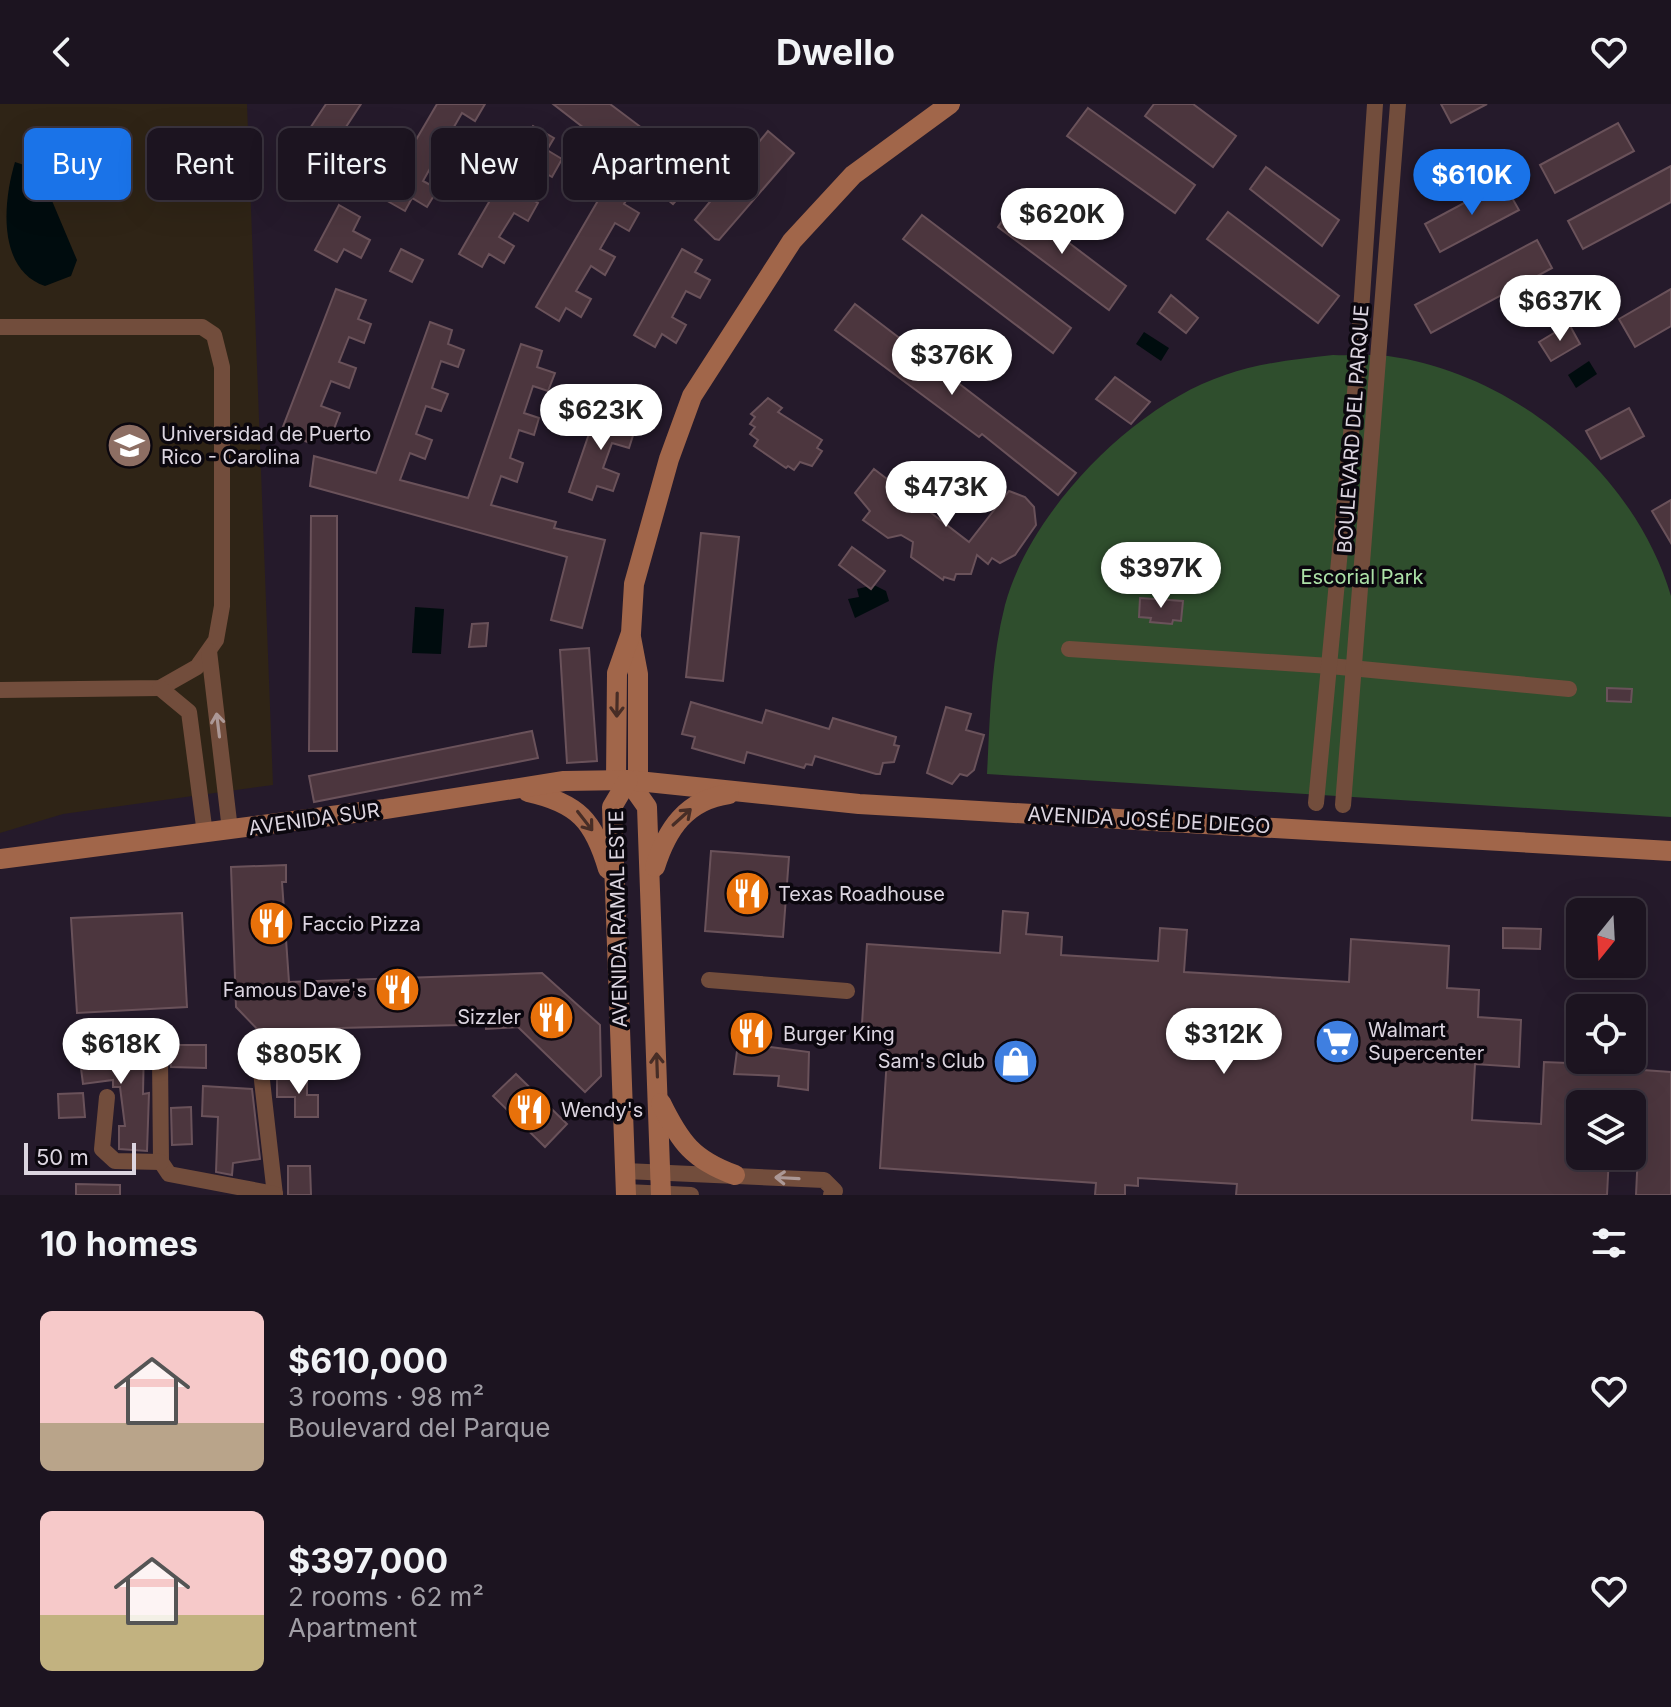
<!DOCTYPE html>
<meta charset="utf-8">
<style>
:root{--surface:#1c1420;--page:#29212d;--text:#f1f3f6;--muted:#a09ea5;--line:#3a333e;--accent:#1a73e8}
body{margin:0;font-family:Inter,sans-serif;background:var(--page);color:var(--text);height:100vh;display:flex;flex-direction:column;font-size:30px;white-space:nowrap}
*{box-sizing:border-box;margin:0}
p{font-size:26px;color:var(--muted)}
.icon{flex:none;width:44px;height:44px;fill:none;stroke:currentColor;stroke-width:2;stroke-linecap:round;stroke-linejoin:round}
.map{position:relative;height:1091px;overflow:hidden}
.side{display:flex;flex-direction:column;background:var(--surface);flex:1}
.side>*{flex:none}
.top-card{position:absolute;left:24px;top:24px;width:800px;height:72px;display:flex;gap:16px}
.needle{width:52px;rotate:198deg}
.fabs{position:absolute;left:1566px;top:794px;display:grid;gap:16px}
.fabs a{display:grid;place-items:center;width:80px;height:80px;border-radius:12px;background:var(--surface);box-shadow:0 8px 32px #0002,0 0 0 2px var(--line);font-size:40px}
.scale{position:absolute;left:24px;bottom:20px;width:112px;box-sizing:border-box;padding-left:8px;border:4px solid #dcd5e0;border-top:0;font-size:22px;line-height:28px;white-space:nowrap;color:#dcd5e0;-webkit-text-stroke:6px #0b070e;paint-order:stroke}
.price{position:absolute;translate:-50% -68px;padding:0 18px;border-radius:28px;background:#fff;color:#222;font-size:26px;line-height:52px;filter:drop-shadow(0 2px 4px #0008)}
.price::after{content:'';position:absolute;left:50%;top:48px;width:24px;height:18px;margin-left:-12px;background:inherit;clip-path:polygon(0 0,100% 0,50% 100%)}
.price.selected{background:var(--accent);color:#fff}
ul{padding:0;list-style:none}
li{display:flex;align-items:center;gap:24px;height:200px;padding:0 40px}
li span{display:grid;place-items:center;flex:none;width:224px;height:160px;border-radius:12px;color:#555}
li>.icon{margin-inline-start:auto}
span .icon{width:96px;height:96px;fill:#fffc;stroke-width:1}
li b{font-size:34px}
h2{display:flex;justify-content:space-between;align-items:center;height:96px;padding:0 40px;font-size:34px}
.pill{padding:0 28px;border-radius:12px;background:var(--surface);box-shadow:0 8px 32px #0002,0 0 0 2px var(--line);font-size:28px;line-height:72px}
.pill.selected{background:var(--accent);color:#fff}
header{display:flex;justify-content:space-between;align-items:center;height:104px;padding:0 40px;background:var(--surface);font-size:36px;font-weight:700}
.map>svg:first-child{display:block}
</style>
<header><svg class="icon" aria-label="back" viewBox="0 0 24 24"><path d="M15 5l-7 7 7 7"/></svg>Dwello<svg class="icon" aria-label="heart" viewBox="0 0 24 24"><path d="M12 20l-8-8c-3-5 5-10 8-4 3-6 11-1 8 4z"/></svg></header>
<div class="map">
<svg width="1671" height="1091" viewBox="0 0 1671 1091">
<rect width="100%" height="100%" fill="#251a2b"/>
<!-- education -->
<path fill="#2f2416" d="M0 0H247L273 681 63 710 0 729Z"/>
<!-- green -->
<path fill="#2f4e2d" d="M1333 251C1350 252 1370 250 1388 252 1515 270 1634 368 1671 492V713L987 670C990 613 991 556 1005 501 1030 407 1134 301 1225 271 1259 259 1297 255 1333 251Z"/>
<!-- water -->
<g fill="#000c0e">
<path d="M15 58 39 66 77 156 71 172 45 182C0 167 1 105 15 58Z"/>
<path d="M1144 228 1169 244 1161 257 1136 240Z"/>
<path d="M1589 257 1597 270 1576 284 1568 271Z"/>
<path d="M874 481 886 487 889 497 855 514 848 495 859 493 857 485Z"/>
<path d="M415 503 444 505 441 550 412 549Z"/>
</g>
<!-- building -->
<g fill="#4c363e" stroke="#6a525a" stroke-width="2">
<path d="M326 0H361L346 23 361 33 350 49 334 38 327 50 303 35Z"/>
<path d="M437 0H485L475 17 462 9 447 35 462 43 451 61 437 52 423 77 438 85 427 103 412 94 405 107 382 94Z"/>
<path d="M553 0H610L646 27 650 39 691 71 684 80 688 83 673 100 640 73 624 100 639 109 629 127 615 119 600 145 615 153 605 171 591 162 576 187 591 195 581 213 566 204 559 217 536 203 610 76 618 81 633 62Z"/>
<path d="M1154 0H1193L1236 32 1213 63 1145 12Z"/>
<path d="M1441 0H1487L1451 19Z"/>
<path d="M1088 4 1195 81 1175 109 1067 32Z"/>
<path d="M1618 19 1634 47 1555 89 1540 61Z"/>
<path d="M533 22 554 34 547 46 562 55 552 73 538 65 524 91 538 99 528 117 514 109 499 133 514 142 504 159 489 150 482 163 459 150Z"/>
<path d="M768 27 794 49 719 136 715 135 695 116Z"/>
<path d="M1671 62V98L1583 145 1568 117Z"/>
<path d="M1266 63 1339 116 1322 142 1250 85Z"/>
<path d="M1503 78 1519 106 1440 148 1425 120Z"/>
<path d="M1015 98 1126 182 1109 206 998 123Z"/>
<path d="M339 101 360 113 353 127 370 136 361 154 344 145 337 158 315 146Z"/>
<path d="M1228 108 1339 192 1318 219 1207 135Z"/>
<path d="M922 111 1071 224 1053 249 903 135Z"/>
<path d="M1537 136 1552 164 1431 229 1415 201Z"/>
<path d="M401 145 423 156 412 178 390 167Z"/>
<path d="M682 145 702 156 695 168 710 176 700 194 686 187 672 213 686 221 676 239 662 230 655 243 634 231Z"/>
<path d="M336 185 366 196 358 215 371 220 364 239 349 233 339 258 356 264 349 284 331 277 321 302 340 309 332 330 315 324 310 339 281 328Z"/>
<path d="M1671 185V222L1635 243 1619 215Z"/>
<path d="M1171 191 1198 214 1186 229 1159 208Z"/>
<path d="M855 200 1076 369 1058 391 982 330 979 333 835 226Z"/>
<path d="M430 218 452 226 448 240 464 246 458 263 441 257 432 284 448 290 441 307 426 302 416 330 432 336 425 355 410 349 400 376 468 394 521 240 542 247 537 263 555 269 548 287 533 282 524 309 539 314 534 331 519 326 510 354 523 359 517 378 501 372 491 401 556 418 554 424 605 436 582 524 551 516 567 453 310 382 314 352 376 369Z"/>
<path d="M1569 220 1580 240 1551 257 1539 238Z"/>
<path d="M1115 273 1150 298 1131 320 1096 295Z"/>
<path d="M768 294 782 304 778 308 822 336 817 344 822 347 812 362 800 358 794 366 788 362 786 364 754 342 758 336 750 330 755 323 750 320 755 313 751 310Z"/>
<path d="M600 298 624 306 619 319 635 325 629 344 612 339 603 364 619 370 613 387 597 382 592 396 569 388Z"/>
<path d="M1629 304 1644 332 1601 355 1586 327Z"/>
<path d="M874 365 969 438 1009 387 1025 393 1034 403 1036 421 1015 451 1000 459 992 454 988 460 977 451 971 470H956L954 476 944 473 943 476 911 453 913 438 901 431 888 434 863 416 870 407 855 389Z"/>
<path d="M1671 396V439L1652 407Z"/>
<path d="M311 412H337V647H309Z"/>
<path d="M701 429 739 433 723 577 686 573Z"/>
<path d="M852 443 885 467 871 485 839 461Z"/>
<path d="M1140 494 1183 497 1181 517 1173 516 1172 520 1150 518 1151 514 1139 513Z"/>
<path d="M488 519 486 542 469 543 472 520Z"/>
<path d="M589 544 597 657 567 659 560 546Z"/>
<path d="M1607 584 1632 585 1631 598 1607 597Z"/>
<path d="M691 598 762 619 766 606 829 625 833 614 896 633 894 641 899 642 894 658 883 659 880 670H876L815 652 812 661 806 660 804 664 747 648 744 659 692 644 695 633 682 630Z"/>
<path d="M946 603 971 610 966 626 984 631 974 666 967 672 960 670 952 680 927 669Z"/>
<path d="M532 627 538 654 314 698 309 672Z"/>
<path d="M711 747 789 753 783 833 705 827Z"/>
<path d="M286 761V778H282L289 878 542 869 600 921 601 972 585 988 518 923 486 925 485 912 460 914 461 921 258 926 236 903 231 763Z"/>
<path d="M1003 807 1028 809 1026 830 1062 833 1061 851 1158 857 1160 824 1187 826 1184 868 1349 878 1351 835 1449 842 1447 884 1479 886 1478 913 1521 916 1519 963 1475 960 1472 1016 1541 1020 1544 958 1643 962V966L1671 968V1091H1636L1640 1006H1632V1000H1580V1052H1609L1607 1091H1236L1237 1080 1138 1074V1082L1125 1081V1091H1095L1096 1079 880 1064 888 938 861 936 867 840 1000 849Z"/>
<path d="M182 809 187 903 77 909 71 814Z"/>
<path d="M1503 824 1541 825 1540 845 1503 844Z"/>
<path d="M741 916 765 918 763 942 809 948 808 986 778 982 779 972 734 970Z"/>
<path d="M98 939 144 940 143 990 149 989 147 1047 119 1045V1022H125L120 983H113V976L83 980 78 941Z"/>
<path d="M168 941H206V964L171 963Z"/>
<path d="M516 970 567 1020 545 1043 493 992Z"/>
<path d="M277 973H307V991H318V1013H295V993H277Z"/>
<path d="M203 982 252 985 260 1055 233 1059 232 1071 216 1068 218 1013 202 1012Z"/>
<path d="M83 989 85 1013 59 1014 58 990Z"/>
<path d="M191 1003 192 1040 172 1041 171 1004Z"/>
<path d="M288 1062H310L311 1091H288Z"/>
<path d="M76 1080 120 1081V1091H76Z"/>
</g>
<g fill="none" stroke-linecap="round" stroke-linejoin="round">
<!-- street -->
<g stroke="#724d3c" stroke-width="16">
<path d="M0 223H202L214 231 222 263V502L216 536 197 563 160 584 0 586"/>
<path d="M1069 545 1330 562 1569 585"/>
<path d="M209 547 230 726"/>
<path d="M160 584 189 608 205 730"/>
<path d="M1316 699 1357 267 1375 0"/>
<path d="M1343 701 1398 0"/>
<path d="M709 876 847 887"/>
<path d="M259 950 275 1091"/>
<path d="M160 954 161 1058 169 1070 275 1090"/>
<path d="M107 993 102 1045 115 1057 161 1058"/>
<path d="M625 1067 824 1076 835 1087 831 1091"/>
<path d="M626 1088 691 1091"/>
</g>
<!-- secondary -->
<g stroke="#a1664a" stroke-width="20">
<path d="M631 533 638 570V676"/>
<path d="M616 676 617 569 631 529 634 480 669 355 692 292 792 137 853 71 950 0"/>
<path d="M628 676 647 703 661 1091"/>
<path d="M528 688C578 699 594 717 608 765"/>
<path d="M0 755 385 705 564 677 628 676 859 700 1671 747"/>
<path d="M655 763C667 725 686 696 729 690"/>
<path d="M661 999C680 1038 693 1056 735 1071"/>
<path d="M626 1091 612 703 628 676"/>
</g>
</g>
<!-- one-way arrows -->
<defs><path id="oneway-shaft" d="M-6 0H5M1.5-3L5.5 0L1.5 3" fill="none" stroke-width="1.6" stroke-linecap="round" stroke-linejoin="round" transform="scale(2)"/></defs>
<g stroke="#472d26">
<use href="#oneway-shaft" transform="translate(617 601) rotate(91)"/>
<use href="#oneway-shaft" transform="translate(682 713) rotate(-42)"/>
<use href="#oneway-shaft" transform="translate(585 717) rotate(52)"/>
<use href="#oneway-shaft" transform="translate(657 961) rotate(-92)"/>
</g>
<g stroke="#ac9896">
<use href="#oneway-shaft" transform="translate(218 621) rotate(-97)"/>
<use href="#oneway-shaft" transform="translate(787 1074) rotate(-177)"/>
</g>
<!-- icons -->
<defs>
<symbol id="university-disc" viewBox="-11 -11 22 22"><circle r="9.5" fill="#8d6e63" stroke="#0b070e"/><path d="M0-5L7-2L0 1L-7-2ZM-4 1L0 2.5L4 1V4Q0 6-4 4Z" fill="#fff"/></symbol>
<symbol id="restaurant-disc" viewBox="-11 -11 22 22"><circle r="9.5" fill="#e8710a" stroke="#0b070e"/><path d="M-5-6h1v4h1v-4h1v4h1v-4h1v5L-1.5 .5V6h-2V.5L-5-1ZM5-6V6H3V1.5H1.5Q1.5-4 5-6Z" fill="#fff"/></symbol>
<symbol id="supermarket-disc" viewBox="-11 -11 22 22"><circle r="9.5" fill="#3f7fe0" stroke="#0b070e"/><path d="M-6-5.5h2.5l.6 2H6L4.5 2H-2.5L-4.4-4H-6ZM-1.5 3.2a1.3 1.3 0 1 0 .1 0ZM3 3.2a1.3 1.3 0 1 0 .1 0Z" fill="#fff"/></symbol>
<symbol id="shop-disc" viewBox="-11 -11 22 22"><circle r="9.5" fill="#3f7fe0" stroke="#0b070e"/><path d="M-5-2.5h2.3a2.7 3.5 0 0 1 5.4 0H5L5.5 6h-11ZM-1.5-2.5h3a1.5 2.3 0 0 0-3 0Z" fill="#fff"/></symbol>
</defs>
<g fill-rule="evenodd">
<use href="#university-disc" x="104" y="316" width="51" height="51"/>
<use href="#restaurant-disc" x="722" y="764" width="51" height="51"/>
<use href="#restaurant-disc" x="246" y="794" width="51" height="51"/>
<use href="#restaurant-disc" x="372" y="860" width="51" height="51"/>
<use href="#restaurant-disc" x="526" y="888" width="51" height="51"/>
<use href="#restaurant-disc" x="726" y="904" width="51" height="51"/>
<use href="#supermarket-disc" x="1312" y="912" width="51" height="51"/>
<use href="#shop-disc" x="990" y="932" width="51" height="51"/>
<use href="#restaurant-disc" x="504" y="980" width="51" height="51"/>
</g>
<g text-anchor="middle" stroke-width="7" stroke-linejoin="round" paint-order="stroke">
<!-- street labels -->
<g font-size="20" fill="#dcd5e0" stroke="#0b070e">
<text transform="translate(1353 325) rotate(-86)" y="7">BOULEVARD DEL PARQUE</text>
<text transform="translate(314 715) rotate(-8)" y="7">AVENIDA SUR</text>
<text transform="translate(1149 716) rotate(3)" y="7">AVENIDA JOSÉ DE DIEGO</text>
<text transform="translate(618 815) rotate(-91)" y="7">AVENIDA RAMAL ESTE</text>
</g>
<!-- poi labels -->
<g font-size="20" fill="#dcd5e0" stroke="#0b070e" text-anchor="start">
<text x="161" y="337">Universidad de Puerto<tspan x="161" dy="23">Rico - Carolina</tspan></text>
<text x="778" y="797">Texas Roadhouse</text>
<text x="302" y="827">Faccio Pizza</text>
<text x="367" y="893" text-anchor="end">Famous Dave's</text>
<text x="521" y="920" text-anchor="end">Sizzler</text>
<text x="1368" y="933">Walmart<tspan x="1368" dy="23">Supercenter</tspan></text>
<text x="783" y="937">Burger King</text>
<text x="985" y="964" text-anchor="end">Sam's Club</text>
<text x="561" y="1013">Wendy's</text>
</g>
<!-- park labels -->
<g font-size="20" fill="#ade2a8" stroke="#0b070e">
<text x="1362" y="480">Escorial Park</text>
</g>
</g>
</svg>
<div class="fabs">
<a><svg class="needle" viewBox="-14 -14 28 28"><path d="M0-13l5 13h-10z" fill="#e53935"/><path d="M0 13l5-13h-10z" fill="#a09ea5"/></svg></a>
<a><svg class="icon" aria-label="locate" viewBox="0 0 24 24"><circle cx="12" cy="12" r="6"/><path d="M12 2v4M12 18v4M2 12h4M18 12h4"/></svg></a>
<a><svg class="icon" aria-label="layers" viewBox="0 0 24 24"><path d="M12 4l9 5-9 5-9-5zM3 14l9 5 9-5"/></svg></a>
</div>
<div class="scale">50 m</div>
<b class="price selected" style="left:1472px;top:113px">$610K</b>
<b class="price" style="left:1062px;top:152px">$620K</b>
<b class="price" style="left:1560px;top:239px">$637K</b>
<b class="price" style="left:952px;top:293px">$376K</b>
<b class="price" style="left:601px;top:348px">$623K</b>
<b class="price" style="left:946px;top:425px">$473K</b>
<b class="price" style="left:1161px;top:506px">$397K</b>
<b class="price" style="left:1224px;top:972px">$312K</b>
<b class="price" style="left:121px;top:982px">$618K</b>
<b class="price" style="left:299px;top:992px">$805K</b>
<div class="top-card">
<a class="pill selected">Buy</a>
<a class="pill">Rent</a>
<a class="pill">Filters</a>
<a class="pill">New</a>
<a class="pill">Apartment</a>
</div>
</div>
<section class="side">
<h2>10 homes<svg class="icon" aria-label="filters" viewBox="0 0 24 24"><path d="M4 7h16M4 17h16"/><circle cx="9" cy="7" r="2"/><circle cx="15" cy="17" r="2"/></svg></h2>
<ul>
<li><span style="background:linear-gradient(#f6c9c9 70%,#b9a48a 0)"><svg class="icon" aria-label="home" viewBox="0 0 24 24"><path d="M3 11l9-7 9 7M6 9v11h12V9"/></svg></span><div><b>$610,000</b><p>3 rooms · 98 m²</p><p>Boulevard del Parque</p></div><svg class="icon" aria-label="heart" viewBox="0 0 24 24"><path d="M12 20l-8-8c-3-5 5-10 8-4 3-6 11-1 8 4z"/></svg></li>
<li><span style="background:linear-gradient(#f6c9c9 65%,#c2b280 0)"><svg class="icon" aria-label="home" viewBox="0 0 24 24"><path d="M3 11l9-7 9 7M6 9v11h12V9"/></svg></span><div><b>$397,000</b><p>2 rooms · 62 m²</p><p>Apartment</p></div><svg class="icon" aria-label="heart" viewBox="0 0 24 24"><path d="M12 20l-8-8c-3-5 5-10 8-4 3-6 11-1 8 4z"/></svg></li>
</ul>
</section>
